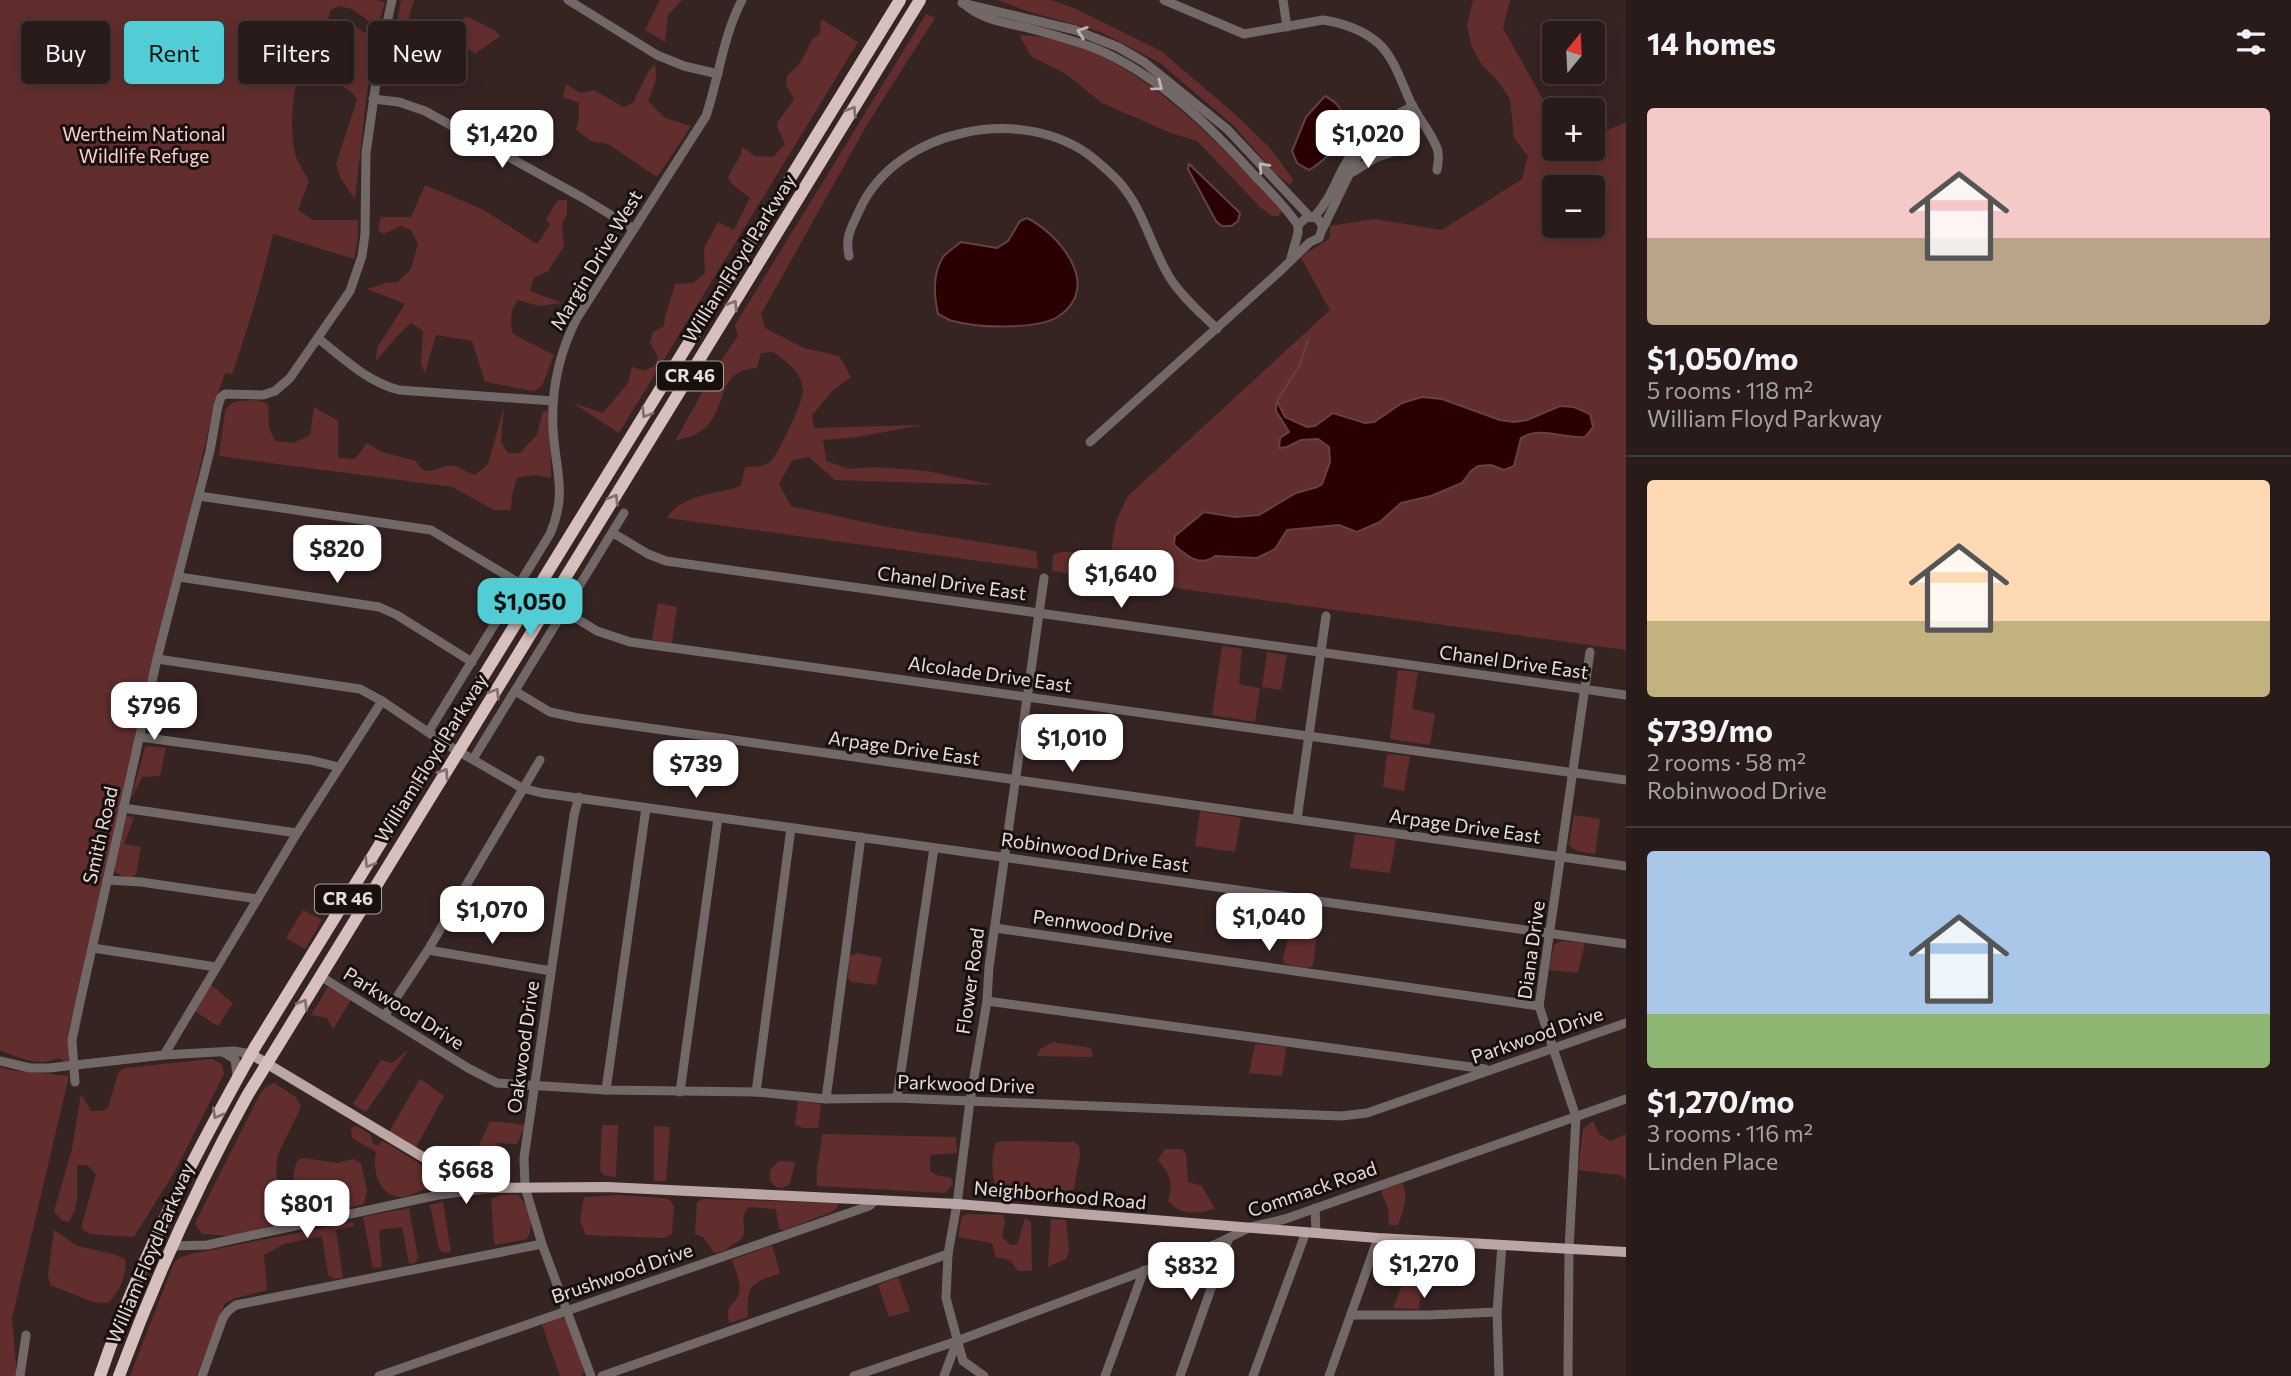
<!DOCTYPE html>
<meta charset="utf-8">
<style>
:root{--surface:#281b1a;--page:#302423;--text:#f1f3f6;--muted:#a5a1a2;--line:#443939;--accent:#52ccd5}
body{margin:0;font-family:Commissioner,sans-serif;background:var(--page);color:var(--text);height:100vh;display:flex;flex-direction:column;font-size:26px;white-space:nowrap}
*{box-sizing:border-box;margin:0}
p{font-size:23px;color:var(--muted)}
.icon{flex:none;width:38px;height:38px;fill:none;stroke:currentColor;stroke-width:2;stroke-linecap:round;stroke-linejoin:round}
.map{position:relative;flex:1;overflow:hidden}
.side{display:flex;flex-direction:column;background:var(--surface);width:665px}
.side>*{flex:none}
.top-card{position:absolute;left:21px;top:21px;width:665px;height:63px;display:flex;gap:14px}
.needle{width:46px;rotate:18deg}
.buttons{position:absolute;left:1542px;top:21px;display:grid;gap:14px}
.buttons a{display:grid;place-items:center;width:63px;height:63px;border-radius:7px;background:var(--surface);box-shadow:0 4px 18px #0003,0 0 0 2px var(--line);font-size:35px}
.price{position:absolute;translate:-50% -60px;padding:0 16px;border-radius:14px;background:#fff;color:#222;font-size:23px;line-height:46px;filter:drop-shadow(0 2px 4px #0008)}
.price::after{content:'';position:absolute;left:50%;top:42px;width:21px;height:16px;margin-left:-10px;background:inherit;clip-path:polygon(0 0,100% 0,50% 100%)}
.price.selected{background:var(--accent);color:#111}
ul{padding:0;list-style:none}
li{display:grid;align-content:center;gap:14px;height:371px;padding:0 21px}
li+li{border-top:2px solid var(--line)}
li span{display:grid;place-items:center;height:217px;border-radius:7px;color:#555}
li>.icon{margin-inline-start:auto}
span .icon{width:126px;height:126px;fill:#fffc;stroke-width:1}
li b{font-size:30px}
h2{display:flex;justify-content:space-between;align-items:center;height:84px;padding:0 21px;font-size:30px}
.chip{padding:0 24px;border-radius:7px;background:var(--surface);box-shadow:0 4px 18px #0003,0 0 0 2px var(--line);font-size:24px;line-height:63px}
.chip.selected{background:var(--accent);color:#111}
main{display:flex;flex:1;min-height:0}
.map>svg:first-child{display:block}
</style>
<main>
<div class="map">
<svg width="1626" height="1376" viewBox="0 0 1626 1376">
<rect width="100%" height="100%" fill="#362423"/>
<!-- green -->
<g fill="#622e2d" fill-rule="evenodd">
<path d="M0 0H376L385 2 379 23 375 26 352 9 338 6 330 11 321 54 314 55 305 50C295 80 287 125 296 157 299 165 305 173 309 181L298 210 313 220H358V238L354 259 273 234C262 282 248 328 232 374L225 373 214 405 69 1046 68 1063 58 1058C40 1068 18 1057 0 1050Z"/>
<path d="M401 0H414L406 28 442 38 455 31 466 16 494 30 500 36 475 54 463 45 443 46 394 36Z"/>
<path d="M660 0H682L668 15 665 42 645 30Z"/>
<path d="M998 0H1051L1076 9 1161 51 1236 115 1270 148 1293 179 1290 185 1276 174 1233 125 1160 63 1101 32 1027 11Z"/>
<path d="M1473 0H1510L1503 28 1554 119V149H1592L1593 137 1626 122V650L1052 571 1053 555 1061 552H1072L1110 556 1116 521 1128 496 1330 310 1301 258C1310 249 1320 246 1330 238V226L1374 219 1442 230 1522 179 1528 156 1514 138 1510 99 1497 80 1482 65 1472 47 1467 26ZM1554 187H1592V226H1554Z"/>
<path d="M926 14 935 18 868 123 761 314 765 328 804 348 839 356 851 377 834 389 812 415 814 428 922 425 858 437 823 440 826 461 849 469 876 467 927 471 993 485 835 480 809 457 792 460 779 484 791 506 887 527 1036 551 1038 569 667 518C681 494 718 494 741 486L745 467C754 467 765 467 772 460 779 452 804 400 803 390 801 371 787 362 773 352L761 353 757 368C716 370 728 406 706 427 698 435 685 438 675 441L719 363 738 336 735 325Z"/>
<path d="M821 19 858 42 619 433 573 403 603 413 628 383 632 367 644 371 655 365 658 357 650 343 653 332 664 326 665 317 675 284 693 283 705 273 704 248 718 222 734 230 750 198 731 183 728 177 741 154 742 147 755 156 773 157 785 144 777 126 778 122 794 99 786 85 787 76 800 63 812 40 820 34Z"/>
<path d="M349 22 375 40 366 101 355 199 341 179 336 164 357 100C354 91 347 91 341 85 328 73 334 47 335 31L337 25Z"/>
<path d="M1019 35C1029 36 1041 36 1051 39 1143 58 1221 146 1282 211L1279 216H1272L1261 208 1197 141 1171 133 1102 103 1066 74 1031 56Z"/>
<path d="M655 64 656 80 648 101 665 118 691 126 657 177 608 144 591 141 576 130 579 118V103L563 97 566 84 580 93 594 90 623 107 633 103 648 72Z"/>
<path d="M425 185 482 209 537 244 550 225 546 219 558 200H567V214L562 224 564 246 548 271 534 278 530 291 562 303 539 306 518 300C510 310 510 322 513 334L554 355 542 386 534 391 485 382 472 341 436 335 425 373 421 364 423 331 411 323 398 335 376 361 377 348 405 304 367 289 386 283 398 282 411 269 418 244 411 230 401 226 383 234 378 230 381 217H411Z"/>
<path d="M256 400 268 404 269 428 275 441 293 443 310 435 314 407 338 421V458L355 459 367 443 382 452 416 461C427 482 438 463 453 466 460 467 468 473 475 475L488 464 504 407 501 442 508 453H520L537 435 543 411 550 412 551 478 534 475 517 478 512 495 511 510H494L452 487 219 456 225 411C232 399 243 401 256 400Z"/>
<path d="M658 603 677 607 672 643 652 640Z"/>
<path d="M1222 646 1242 649 1239 684 1260 688 1255 722 1212 715Z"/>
<path d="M1267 652 1287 655 1281 690 1262 687Z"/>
<path d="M1398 670 1418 672 1412 709 1435 714 1430 745 1390 739Z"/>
<path d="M149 746 166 748 160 776 142 777 131 799 145 747Z"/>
<path d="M1387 754 1410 756 1404 791 1383 787Z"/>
<path d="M1200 811 1241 818 1235 852 1195 846Z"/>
<path d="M1574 815 1600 819 1595 854 1577 851 1569 845Z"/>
<path d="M127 816 134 817 124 844 141 847 136 875 130 878 116 873 114 867Z"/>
<path d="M1355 834 1396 839 1390 873 1350 868Z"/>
<path d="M1297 904 1320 908 1313 966 1308 968 1285 964 1283 959 1293 914Z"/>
<path d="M303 910 322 920 305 949 286 938Z"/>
<path d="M1561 941 1585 943 1578 973 1549 970 1554 945Z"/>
<path d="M857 953 882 958 876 985 851 982 848 978 849 956Z"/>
<path d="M210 984 233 1003 218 1026 194 1011Z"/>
<path d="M328 987 351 1000 333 1029 327 1018 311 1015Z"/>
<path d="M1053 1042 1091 1048 1093 1057 1037 1056 1040 1049Z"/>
<path d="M1258 1044 1285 1047 1286 1050 1282 1076 1249 1073 1255 1045Z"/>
<path d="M409 1049 366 1112 353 1104 381 1060 392 1063Z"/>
<path d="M212 1059 222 1064 224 1074 175 1171 134 1237 90 1234 81 1228 96 1174 87 1165H77V1199L75 1210 69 1222 61 1220 54 1211 72 1149 81 1094 91 1111H102L108 1108 118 1073 124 1068Z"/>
<path d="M0 1067 9 1070 69 1076 12 1318 17 1376H0Z"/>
<path d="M420 1079 444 1096 416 1147 389 1132Z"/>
<path d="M274 1083 296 1097 301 1107 278 1154 276 1172 286 1218 282 1223 231 1236 202 1234 195 1224 200 1213 260 1094 266 1087Z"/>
<path d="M798 1101 821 1104 818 1128H803L795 1125Z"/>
<path d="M490 1121 525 1125 517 1144 496 1143 486 1174 467 1171Z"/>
<path d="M1593 1121 1599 1134 1610 1141 1626 1134V1179L1620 1175 1578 1170 1583 1129Z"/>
<path d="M602 1125H618L616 1177 603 1175 600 1170Z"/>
<path d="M357 1126 371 1135 373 1143 377 1146 382 1141 392 1146 437 1175 439 1180C434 1187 428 1188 420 1191 415 1193 409 1196 404 1197 379 1198 372 1171 376 1152L352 1138 351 1128Z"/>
<path d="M654 1126 670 1127 666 1181H654Z"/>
<path d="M822 1134 956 1137 957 1153 930 1155V1171L936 1175 951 1178 953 1184 945 1193 817 1186C815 1169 821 1151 822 1134Z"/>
<path d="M1005 1141 1074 1142 1079 1146 1080 1155 1071 1204 1009 1201 999 1199C992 1183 990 1158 996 1143Z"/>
<path d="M1164 1149H1182L1186 1154 1188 1182 1202 1186 1215 1209C1196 1213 1182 1217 1168 1201 1174 1181 1170 1176 1158 1160Z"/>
<path d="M305 1158 337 1163 353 1159 361 1163 367 1190 364 1204 309 1217 300 1213C297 1196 288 1174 299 1159Z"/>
<path d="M779 1161 795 1162 790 1183 785 1187 778 1188 770 1181V1170Z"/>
<path d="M1403 1183C1408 1200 1404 1208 1398 1225H1389L1388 1209 1382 1194V1189Z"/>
<path d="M499 1195H518C529 1207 535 1224 527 1239L495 1245C492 1234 493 1213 491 1199Z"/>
<path d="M617 1195 661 1198 670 1200 674 1207 672 1234 662 1238 586 1235 580 1221 584 1197Z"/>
<path d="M704 1199 838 1203V1206L832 1212 784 1230 779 1229 776 1209 748 1207C735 1227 756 1233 731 1246 725 1250 722 1252 714 1253L703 1237 695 1234 697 1202Z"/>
<path d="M443 1202 451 1252H443L439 1249 430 1205Z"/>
<path d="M409 1208 418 1258 415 1263 409 1264 402 1227 379 1230 382 1267 373 1268 363 1217Z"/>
<path d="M969 1214 1003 1215 1005 1222 1002 1237 1010 1245H1017L1025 1218 1031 1222 1032 1271H1018L1010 1260 996 1257 992 1243 958 1237 962 1216Z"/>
<path d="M1051 1219 1066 1220 1069 1252 1066 1259 1048 1267Z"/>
<path d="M353 1222 354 1226 336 1230 343 1278 334 1279 328 1275 322 1236 284 1244 264 1255 267 1290 236 1298 225 1303 196 1376H130L174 1263 179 1258 191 1254Z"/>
<path d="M54 1230 77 1246 113 1254 125 1259C128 1273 118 1295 108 1303L93 1302 50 1285 48 1275Z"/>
<path d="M772 1245 780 1273C749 1284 747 1284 748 1317L729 1323C725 1301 735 1308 739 1293 742 1284 735 1269 732 1260Z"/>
<path d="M1406 1276 1422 1282 1419 1309 1393 1308Z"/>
<path d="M898 1277 910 1311 889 1317 878 1285Z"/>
<path d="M561 1317 566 1319 584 1370 582 1376H560L542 1325Z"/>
</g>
<!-- water -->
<g fill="#2b0002" stroke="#644243" stroke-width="2">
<path d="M1325 96C1363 115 1336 155 1309 170L1297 163 1292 151 1306 117Z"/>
<path d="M1189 164 1240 213 1238 221 1231 226H1222L1216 221 1188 169Z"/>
<path d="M1027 218C1059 234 1103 286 1059 316 1039 330 976 328 953 321 948 320 943 316 938 314 934 296 932 274 943 257 947 252 955 247 961 242L997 248 1008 241 1020 221Z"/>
<path d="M1422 397 1442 399 1500 420 1514 422 1527 420 1560 406 1574 407 1590 414 1593 427 1585 437C1564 439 1540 426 1521 438L1514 466 1504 470 1491 465 1478 466 1471 471 1462 483 1431 496 1401 503 1380 522 1357 532 1339 525 1287 530 1275 549 1257 558 1215 556C1200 568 1186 555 1174 545L1175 536 1204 512 1235 517 1259 515 1296 493 1317 487 1322 484 1330 462 1329 447 1318 439 1301 440 1287 447 1279 448 1280 438 1289 432 1276 411 1277 401 1285 417 1307 427 1315 426 1333 413 1365 423 1374 422 1402 403Z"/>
</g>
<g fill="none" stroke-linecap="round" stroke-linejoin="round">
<!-- stream -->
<path stroke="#644243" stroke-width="2" d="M1277 401 1299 366 1308 340"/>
<!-- minor -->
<g stroke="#726867" stroke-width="9">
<path d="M568 0 657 55 684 66 718 74"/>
<path d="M1164 0 1244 34 1323 20C1342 23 1363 30 1378 43 1395 58 1402 85 1412 105 1420 120 1431 133 1437 148 1440 156 1438 162 1437 170"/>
<path d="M1283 0 1287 27"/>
<path d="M962 3 1075 30 1118 47 1144 62 1227 129 1309 216"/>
<path d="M964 4C982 20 1006 23 1028 28 1050 34 1073 40 1094 48 1158 74 1211 127 1256 177 1271 192 1286 208 1298 225"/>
<path d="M373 99 399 102 425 111 583 198 634 229"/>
<path d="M1353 172 1377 157 1390 153C1395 143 1393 134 1397 123"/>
<path d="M1314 217C1328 202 1333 188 1342 170 1358 139 1382 121 1413 106"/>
<path d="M1323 228 1359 154 1390 126 1417 113"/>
<path d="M849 256C845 236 851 229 859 211 896 128 1024 103 1093 158 1104 167 1116 177 1124 188 1145 215 1152 249 1170 278 1182 297 1201 313 1217 329"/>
<path d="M319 339C344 359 368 382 399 390L553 401"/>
<path d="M1090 442 1279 272 1310 242 1319 238 1323 226 1317 218 1307 217 1298 225V233L1291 258"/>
<path d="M199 496 431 530 519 583"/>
<path d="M613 533 648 554 666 561 1626 695"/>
<path d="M179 577 379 607 397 615 472 662"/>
<path d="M564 611 597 631 630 642 1626 780"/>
<path d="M157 659 360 689 382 701 444 743 522 788 542 793 1626 944"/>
<path d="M515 691 550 712 578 718 1626 866"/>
<path d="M429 731 550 534C568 492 555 470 553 428 551 388 559 353 577 318L706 116C719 77 723 36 742 0"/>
<path d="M140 737 310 760 339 767"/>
<path d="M473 759 624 513"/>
<path d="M579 797 574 815 524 1158 525 1187 542 1244 591 1376"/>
<path d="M123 808 297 833"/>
<path d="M1297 819 1326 616"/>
<path d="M107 880 141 882 258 899"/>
<path d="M995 928 1539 1006"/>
<path d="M93 948 216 967"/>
<path d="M428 950 551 971"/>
<path d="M320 976 468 1068 497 1083 606 1090 756 1092 826 1099 897 1098 1341 1116 1367 1113 1626 1023"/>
<path d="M987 1001 1485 1069"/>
<path d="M385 1015 428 950 540 760"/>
<path d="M223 1052 235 1059 237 1076"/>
<path d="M164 1055 297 833 382 701"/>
<path d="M0 1061 30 1068H49L164 1055 234 1051 251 1054"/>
<path d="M75 1082 72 1040 82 993 157 659 210 451 218 406 221 397 225 394 263 395 275 391 290 378 350 291 362 256 365 234 366 153 380 55 392 0"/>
<path d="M606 1090 646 808"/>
<path d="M680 1092 718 818"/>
<path d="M756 1092 791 828"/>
<path d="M897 1098 934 848"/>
<path d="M826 1099 861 837"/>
<path d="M1315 1208 1316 1232"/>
<path d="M171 1246 207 1245 438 1195 486 1189"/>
<path d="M1351 1315H1429L1497 1312"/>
<path d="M20 1376 26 1335"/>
<path d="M202 1376 223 1318 228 1311 236 1305 542 1244"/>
<path d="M379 1376 869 1206 876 1200"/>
<path d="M602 1376 948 1254"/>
<path d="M854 1376 957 1341 1216 1244 1251 1227 1285 1219 1626 1099"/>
<path d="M944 1376 957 1341"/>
<path d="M984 1376 963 1361 946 1298 948 1254 957 1204 970 1101 987 1001 989 967 1044 578"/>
<path d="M1105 1376 1144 1270"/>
<path d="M1180 1376 1229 1238"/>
<path d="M1253 1376 1306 1232"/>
<path d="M1329 1376 1378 1238"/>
<path d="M1499 1376 1497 1312 1502 1245"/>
<path d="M1568 1376 1569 1249 1576 1117 1539 1006 1590 652"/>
</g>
<!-- major -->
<path stroke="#baa6a5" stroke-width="10" d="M251 1054 468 1184 490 1188 607 1187 957 1204 1378 1238 1626 1252"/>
<!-- highway -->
<g stroke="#d7bfbd" stroke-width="12">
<path d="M100 1376C139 1260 195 1154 255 1047L900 0"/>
<path d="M119 1376C155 1279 197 1186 247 1096L920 0"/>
</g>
</g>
<!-- one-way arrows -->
<defs><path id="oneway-chevron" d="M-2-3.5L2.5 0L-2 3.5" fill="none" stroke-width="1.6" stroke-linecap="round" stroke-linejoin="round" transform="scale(1.75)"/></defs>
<g stroke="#bfb4b3">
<use href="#oneway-chevron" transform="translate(1082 32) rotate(-161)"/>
<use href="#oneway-chevron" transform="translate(1158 86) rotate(37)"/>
<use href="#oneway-chevron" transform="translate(1263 167) rotate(-133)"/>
</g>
<g stroke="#81706f">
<use href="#oneway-chevron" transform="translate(852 111) rotate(-58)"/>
<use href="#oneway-chevron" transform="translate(733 305) rotate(-58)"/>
<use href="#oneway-chevron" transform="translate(646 413) rotate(122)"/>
<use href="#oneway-chevron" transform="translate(614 499) rotate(-58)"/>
<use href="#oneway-chevron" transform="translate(495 693) rotate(-58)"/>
<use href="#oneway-chevron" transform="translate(444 773) rotate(-57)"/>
<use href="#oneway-chevron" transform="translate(369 863) rotate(122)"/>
<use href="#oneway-chevron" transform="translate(303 1004) rotate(-59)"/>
<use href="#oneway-chevron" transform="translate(217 1114) rotate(119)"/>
</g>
<g text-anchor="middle" stroke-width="6" stroke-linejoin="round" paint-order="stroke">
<!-- shield labels -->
<g fill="#18100f" stroke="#aaa09e" stroke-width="2">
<rect x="657" y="361.5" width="66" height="29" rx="5"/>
<rect x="315" y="884.5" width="66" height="29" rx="5"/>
</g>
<g font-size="18" font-weight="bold" fill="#e9dddc">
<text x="690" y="382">CR 46</text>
<text x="348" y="905">CR 46</text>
</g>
<!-- park labels -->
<g font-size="19" fill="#fbcfcc" stroke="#18100f">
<text x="144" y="141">Wertheim National<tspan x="144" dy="22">Wildlife Refuge</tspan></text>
</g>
<!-- street labels -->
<g font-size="19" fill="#e9dddc" stroke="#18100f">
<text transform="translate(739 258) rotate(-58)" y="7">William Floyd Parkway</text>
<text transform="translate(596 260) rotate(-59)" y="7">Margin Drive West</text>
<text transform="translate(952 583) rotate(8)" y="7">Chanel Drive East</text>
<text transform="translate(1514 662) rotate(8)" y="7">Chanel Drive East</text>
<text transform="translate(990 674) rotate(8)" y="7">Alcolade Drive East</text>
<text transform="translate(904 748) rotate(8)" y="7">Arpage Drive East</text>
<text transform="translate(431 758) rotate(-58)" y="7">William Floyd Parkway</text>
<text transform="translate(1465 826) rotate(8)" y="7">Arpage Drive East</text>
<text transform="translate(100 835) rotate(-77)" y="7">Smith Road</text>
<text transform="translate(1095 852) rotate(8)" y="7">Robinwood Drive East</text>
<text transform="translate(1103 926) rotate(8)" y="7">Pennwood Drive</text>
<text transform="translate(1531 950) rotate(-82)" y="7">Diana Drive</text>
<text transform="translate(970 981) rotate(-82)" y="7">Flower Road</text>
<text transform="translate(404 1008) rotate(32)" y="7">Parkwood Drive</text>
<text transform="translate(1537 1035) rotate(-19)" y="7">Parkwood Drive</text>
<text transform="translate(523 1047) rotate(-82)" y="7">Oakwood Drive</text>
<text transform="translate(966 1084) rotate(2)" y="7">Parkwood Drive</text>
<text transform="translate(1312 1189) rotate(-19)" y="7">Commack Road</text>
<text transform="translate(1060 1195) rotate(5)" y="7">Neighborhood Road</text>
<text transform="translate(150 1253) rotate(-67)" y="7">William Floyd Parkway</text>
<text transform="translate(622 1273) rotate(-19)" y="7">Brushwood Drive</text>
</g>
</g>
</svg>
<div class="buttons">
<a><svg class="needle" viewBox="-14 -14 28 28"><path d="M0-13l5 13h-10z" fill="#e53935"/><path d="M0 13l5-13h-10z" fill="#a5a1a2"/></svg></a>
<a>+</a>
<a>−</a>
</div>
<b class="price" style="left:502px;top:170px">$1,420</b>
<b class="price" style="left:1368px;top:170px">$1,020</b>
<b class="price" style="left:337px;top:585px">$820</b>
<b class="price" style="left:1121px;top:610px">$1,640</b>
<b class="price selected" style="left:530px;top:638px">$1,050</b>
<b class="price" style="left:154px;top:742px">$796</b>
<b class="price" style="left:1072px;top:774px">$1,010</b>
<b class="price" style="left:696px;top:800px">$739</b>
<b class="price" style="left:492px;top:946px">$1,070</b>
<b class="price" style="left:1269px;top:953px">$1,040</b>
<b class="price" style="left:466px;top:1206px">$668</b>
<b class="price" style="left:307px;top:1240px">$801</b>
<b class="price" style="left:1424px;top:1300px">$1,270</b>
<b class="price" style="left:1191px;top:1302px">$832</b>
<div class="top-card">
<a class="chip">Buy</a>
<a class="chip selected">Rent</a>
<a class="chip">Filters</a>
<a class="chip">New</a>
</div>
</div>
<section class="side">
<h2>14 homes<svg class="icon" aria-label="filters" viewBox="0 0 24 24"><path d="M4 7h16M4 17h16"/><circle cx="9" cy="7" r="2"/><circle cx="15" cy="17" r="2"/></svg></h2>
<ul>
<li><span style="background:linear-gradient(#f6c9c9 60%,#b9a48a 0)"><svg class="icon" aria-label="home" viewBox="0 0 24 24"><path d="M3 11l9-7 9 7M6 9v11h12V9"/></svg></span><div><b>$1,050/mo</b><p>5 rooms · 118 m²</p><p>William Floyd Parkway</p></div></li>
<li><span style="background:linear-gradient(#ffd9b3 65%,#c2b280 0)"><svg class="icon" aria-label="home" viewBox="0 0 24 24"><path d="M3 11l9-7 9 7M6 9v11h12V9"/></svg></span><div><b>$739/mo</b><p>2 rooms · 58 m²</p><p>Robinwood Drive</p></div></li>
<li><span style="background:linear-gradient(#a9c7e8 75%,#8fb573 0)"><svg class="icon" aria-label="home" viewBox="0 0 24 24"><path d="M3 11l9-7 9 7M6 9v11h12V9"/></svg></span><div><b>$1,270/mo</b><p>3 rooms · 116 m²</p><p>Linden Place</p></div></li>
</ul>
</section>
</main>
